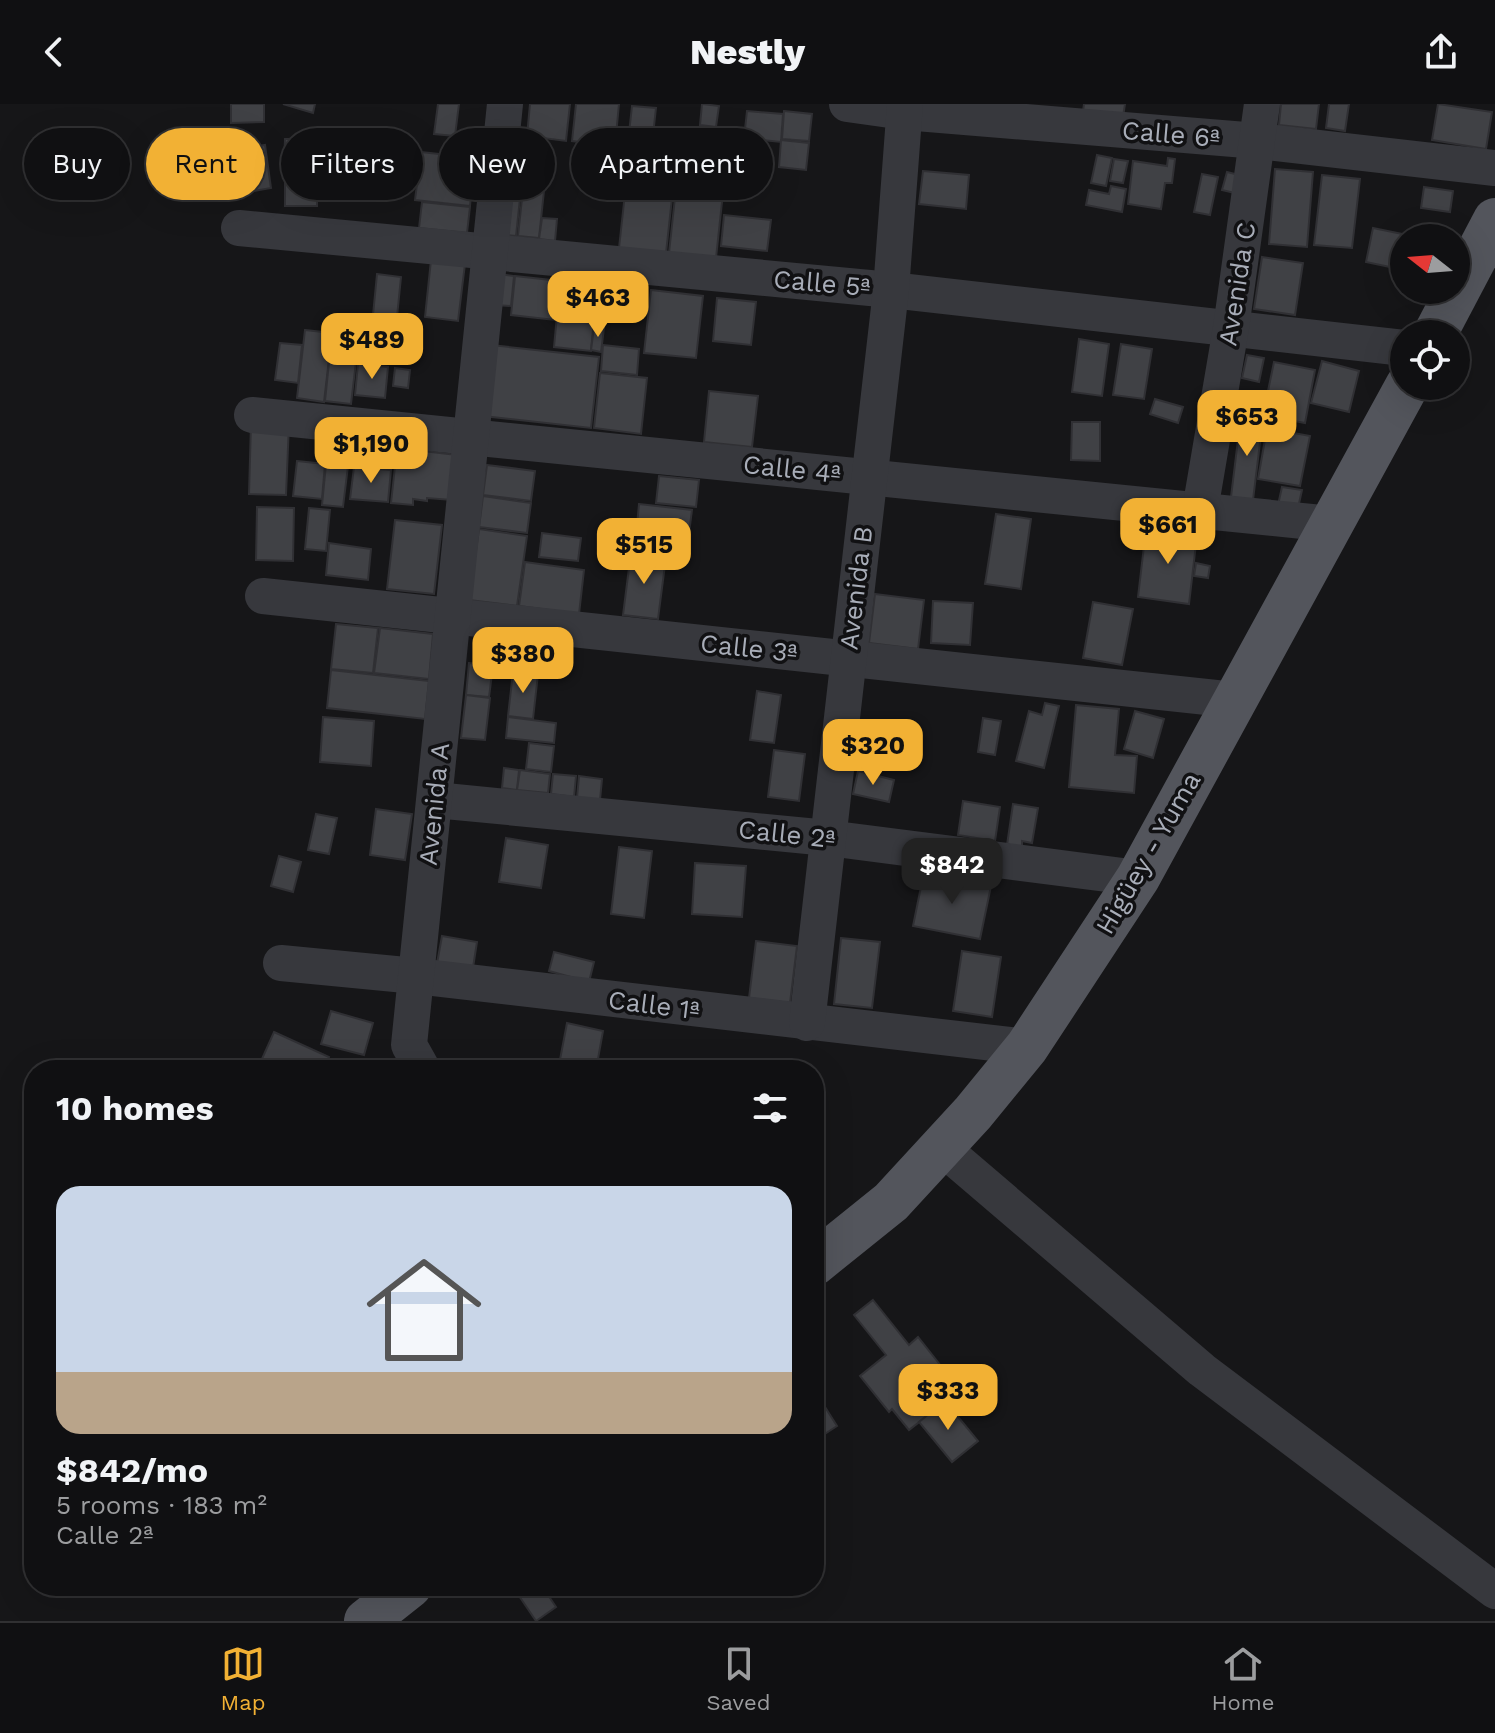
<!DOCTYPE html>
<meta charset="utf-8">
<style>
:root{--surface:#101012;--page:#1e1e20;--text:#f1f3f6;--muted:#9c9d9f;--line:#303032;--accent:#f2b134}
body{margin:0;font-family:"Work Sans",sans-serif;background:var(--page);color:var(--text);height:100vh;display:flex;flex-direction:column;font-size:30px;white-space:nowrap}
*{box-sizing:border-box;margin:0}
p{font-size:26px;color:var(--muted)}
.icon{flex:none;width:44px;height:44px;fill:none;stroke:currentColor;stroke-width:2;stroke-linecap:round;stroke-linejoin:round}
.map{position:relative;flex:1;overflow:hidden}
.details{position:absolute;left:24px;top:956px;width:800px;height:536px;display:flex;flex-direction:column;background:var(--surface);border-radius:32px;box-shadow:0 8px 32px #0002,0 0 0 2px var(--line)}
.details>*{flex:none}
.hud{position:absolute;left:24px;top:24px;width:800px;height:72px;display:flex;gap:16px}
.needle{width:52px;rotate:287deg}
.fabs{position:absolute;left:1390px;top:120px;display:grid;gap:16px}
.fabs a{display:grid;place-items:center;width:80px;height:80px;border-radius:50%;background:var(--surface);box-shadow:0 8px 32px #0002,0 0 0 2px var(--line);font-size:40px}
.price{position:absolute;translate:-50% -68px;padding:0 18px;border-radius:16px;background:var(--accent);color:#111;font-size:26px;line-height:52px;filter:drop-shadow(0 2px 4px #0008)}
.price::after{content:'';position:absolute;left:50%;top:48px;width:24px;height:18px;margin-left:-12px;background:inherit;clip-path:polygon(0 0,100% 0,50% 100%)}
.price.current{background:#222;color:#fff}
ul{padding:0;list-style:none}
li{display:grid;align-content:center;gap:16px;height:424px;padding:0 32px}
li span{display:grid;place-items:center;height:248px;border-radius:24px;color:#555}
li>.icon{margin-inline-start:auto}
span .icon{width:144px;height:144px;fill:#fffc;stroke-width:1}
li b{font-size:34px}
h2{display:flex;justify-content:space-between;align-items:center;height:96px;padding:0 32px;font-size:34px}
.tag{padding:0 28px;border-radius:36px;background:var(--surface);box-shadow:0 8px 32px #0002,0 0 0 2px var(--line);font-size:28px;line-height:72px}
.tag.current{background:var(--accent);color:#111}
header{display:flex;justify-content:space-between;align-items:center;height:104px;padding:0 32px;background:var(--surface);font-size:36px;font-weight:800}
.dock{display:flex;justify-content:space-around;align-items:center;height:112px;border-top:2px solid var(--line);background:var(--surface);font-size:22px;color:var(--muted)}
.dock a{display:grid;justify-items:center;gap:4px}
.dock .current{color:var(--accent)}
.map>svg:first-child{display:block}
</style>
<header><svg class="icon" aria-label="back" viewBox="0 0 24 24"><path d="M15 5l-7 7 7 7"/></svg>Nestly<svg class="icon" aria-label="share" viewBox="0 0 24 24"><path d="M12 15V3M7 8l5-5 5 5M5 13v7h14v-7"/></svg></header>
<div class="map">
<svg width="1495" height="1517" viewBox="0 0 1495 1517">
<rect width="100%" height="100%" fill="#161618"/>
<!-- building -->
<g fill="#404145" stroke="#303034" stroke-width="2">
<path d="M231 0H264V18L231 19Z"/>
<path d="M283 0H315L313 9Z"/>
<path d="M438 0H459L455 32 434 30Z"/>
<path d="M530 0H570L566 37 527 32Z"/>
<path d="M576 0H619L615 42 572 37Z"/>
<path d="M702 0 719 2 716 23 700 21Z"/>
<path d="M1084 0H1125L1123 13 1083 7Z"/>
<path d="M1281 0H1319L1316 25 1279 21Z"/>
<path d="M1329 0H1349L1345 27 1326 24Z"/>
<path d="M1438 0 1492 8 1486 45 1432 36Z"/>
<path d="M632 2 656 4 652 40 628 38Z"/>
<path d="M747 7 783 10 781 38 744 34Z"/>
<path d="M784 7 812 10 809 37 782 35Z"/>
<path d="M700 22 724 24 723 38 698 35Z"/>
<path d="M285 35H327V61H284Z"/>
<path d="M688 35 719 38 716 62 685 59Z"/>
<path d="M781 36 809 39 806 66 779 63Z"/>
<path d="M629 40 673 45 671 66 626 62Z"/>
<path d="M265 41 271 84 236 90 230 47Z"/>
<path d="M421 48 475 54 470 102 415 96Z"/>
<path d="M1097 51 1112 54 1106 82 1091 79Z"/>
<path d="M1168 54 1175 55 1172 79H1165L1161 105 1128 100 1133 57 1167 62Z"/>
<path d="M1114 55 1128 57 1123 79 1110 77Z"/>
<rect x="285" y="62" width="32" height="40"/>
<path d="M1275 65 1313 68 1307 143 1269 140Z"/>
<path d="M923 67 969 71 966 105 919 100Z"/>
<path d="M1227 68 1243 72 1239 90 1222 86Z"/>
<path d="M1202 70 1218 73 1210 111 1194 108Z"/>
<path d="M1322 71 1360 75 1352 144 1314 141Z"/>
<path d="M626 80 673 85 666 149 619 144Z"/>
<path d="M500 82 521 85 516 132 495 130Z"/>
<path d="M1111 82 1126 85 1122 108 1086 101 1089 86 1109 90Z"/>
<path d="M1424 83 1453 87 1450 108 1421 104Z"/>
<path d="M676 84 723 89 716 154 669 149Z"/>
<path d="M523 85 544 87 539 134 518 132Z"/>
<path d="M422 98 470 103 467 129 419 124Z"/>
<path d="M724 111 771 116 767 147 721 142Z"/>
<path d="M542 114 557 115 555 137 539 135Z"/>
<path d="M1373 124 1422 134H1404V166L1366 158Z"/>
<path d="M1262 153 1303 159 1295 211 1254 205Z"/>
<path d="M431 156 465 160 458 217 425 213Z"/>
<path d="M377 170 401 173 397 213 373 211Z"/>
<path d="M498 170 514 172 511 202 495 201Z"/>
<path d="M515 172 560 177 555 216 511 211Z"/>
<path d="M651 186 703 192 696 254 644 249Z"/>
<path d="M717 194 756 198 751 241 713 237Z"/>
<path d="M557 211 594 215 591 247 554 243Z"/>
<path d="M594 223 604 224 601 248 591 246Z"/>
<path d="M305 226 332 229 324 298 297 294Z"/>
<path d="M332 229 359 232 351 300 325 297Z"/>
<path d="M1079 235 1109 240 1102 292 1072 288Z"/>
<path d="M280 239 302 241 298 279 275 276Z"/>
<path d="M1121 240 1152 245 1144 295 1113 291Z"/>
<path d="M491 241 599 253 591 324 483 312Z"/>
<path d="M603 241 639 245 637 271 601 267Z"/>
<path d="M1247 251 1264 254 1259 278 1242 274Z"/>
<path d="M1322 257 1359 267 1349 308 1311 299Z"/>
<path d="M1274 258 1315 266 1305 319 1263 311Z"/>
<path d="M358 260 388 263 385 294 355 291Z"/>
<path d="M395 264 410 266 408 284 393 282Z"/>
<path d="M600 269 647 274 641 330 594 324Z"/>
<path d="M709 287 758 292 752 343 704 338Z"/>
<path d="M1155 295 1183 303 1178 319 1150 310Z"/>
<path d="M1241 311 1263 314 1253 396 1231 393Z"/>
<path d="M1072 318H1100V357L1071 356Z"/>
<path d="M251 319 289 320 286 391 249 390Z"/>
<path d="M1267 324 1310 332 1300 382 1258 375Z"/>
<path d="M397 344 457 351 452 396 427 394V397L413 395V401L391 399Z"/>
<path d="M297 357 325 360 322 395 293 392Z"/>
<path d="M326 360 348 362 343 403 322 401Z"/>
<path d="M487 361 535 367 531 397 483 391Z"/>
<path d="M354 363 391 366 388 398 350 395Z"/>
<path d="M659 372 699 376 696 403 656 399Z"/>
<path d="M1282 383 1302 386 1298 404 1278 401Z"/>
<path d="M483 392 531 399 527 429 479 423Z"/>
<path d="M639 400 692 406 688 437 636 432Z"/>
<path d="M257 403 294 404 293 457 256 456Z"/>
<path d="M309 404 330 406 326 447 305 445Z"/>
<path d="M996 410 1031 415 1021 485 985 480Z"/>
<path d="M395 416 442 421 434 490 387 485Z"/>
<path d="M479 425 527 432 517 502 469 496Z"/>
<path d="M1146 425 1197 431 1189 500 1138 493Z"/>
<path d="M542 429 581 434 578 457 539 453Z"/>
<path d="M329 439 371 445 368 476 326 471Z"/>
<path d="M631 448 666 453 658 515 623 511Z"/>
<path d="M525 458 584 466 579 510 519 502Z"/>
<path d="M1196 459 1210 462 1208 474 1194 472Z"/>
<path d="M875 490 924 496 918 545 869 539Z"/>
<path d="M933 497 973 499 970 541 931 539Z"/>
<path d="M1093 498 1133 505 1122 561 1083 554Z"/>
<path d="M336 520 378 524 373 569 331 565Z"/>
<path d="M380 524 433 530 429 575 374 569Z"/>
<path d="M469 559 493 562 489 593 466 591Z"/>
<path d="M331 566 429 577 425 615 327 604Z"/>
<path d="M513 568 538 570 533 615 508 612Z"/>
<path d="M757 587 781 591 774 639 750 636Z"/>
<path d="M466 591 490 594 485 636 461 634Z"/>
<path d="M1045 599 1059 602 1044 664 1016 657 1029 607 1042 611Z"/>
<path d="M1076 601 1119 605 1115 651 1137 652 1134 689 1069 683Z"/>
<path d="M1135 607 1164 615 1153 654 1124 645Z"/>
<path d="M323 613 374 617 371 662 320 658Z"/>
<path d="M508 613 556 619 554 639 506 634Z"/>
<path d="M983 614 1001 617 995 651 978 648Z"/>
<path d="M529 639 554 642 551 668 526 665Z"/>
<path d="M774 646 805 650 799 697 768 693Z"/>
<path d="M504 664 519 666 517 686 502 684Z"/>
<path d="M520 666 550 670 548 689 517 686Z"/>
<path d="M858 667 894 676 889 698 853 690Z"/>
<path d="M553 670 576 672 574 693 551 690Z"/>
<path d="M579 672 602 675 600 696 577 694Z"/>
<path d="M963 697 1000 703 995 737 958 731Z"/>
<path d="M1013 700 1038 704 1032 739 1022 737V743L1007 741Z"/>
<path d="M376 705 412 710 405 756 370 751Z"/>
<path d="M316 710 337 714 329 750 308 746Z"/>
<path d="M506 734 548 741 541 784 499 778Z"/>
<path d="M619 743 652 747 644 814 611 810Z"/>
<path d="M279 752 301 758 293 788 271 782Z"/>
<path d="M695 759 746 762 742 813 692 810Z"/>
<path d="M924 768 991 782 980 835 913 822Z"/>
<path d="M442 832 477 838 472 870 436 865Z"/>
<path d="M841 834 880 838 872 904 834 900Z"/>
<path d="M756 837 797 842 790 899 749 894Z"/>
<path d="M962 847 1001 853 992 913 953 907Z"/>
<path d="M554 848 594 858 589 878 549 867Z"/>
<path d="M331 907 373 919 364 951 321 940Z"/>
<path d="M567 919 603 927 596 966H558Z"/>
<path d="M274 928 329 953 324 966H257Z"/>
<path d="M873 1196 909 1241 918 1233 960 1286 909 1326 892 1305 889 1308 860 1272 886 1251 854 1211Z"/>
<path d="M820 1295 837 1322 814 1337V1300Z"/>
<path d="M945 1297 978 1337 952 1358 919 1318Z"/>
<path d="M542 1482 556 1503 536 1517 513 1483Z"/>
</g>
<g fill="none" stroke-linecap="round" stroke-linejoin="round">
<!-- minor -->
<g stroke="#37383d" stroke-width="36">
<path d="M847 0 904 8 1258 37 1495 64"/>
<path d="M239 124 891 186 1404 244"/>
<path d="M252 311 1332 420"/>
<path d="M1200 406 1231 224 1262 0"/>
<path d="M263 492 1235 596"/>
<path d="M435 696 828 734 1138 774"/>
<path d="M281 859 416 872 1027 943"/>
<path d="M807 919 891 186 905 0"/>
<path d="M423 966 409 941 505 0"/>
<path d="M941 1043 1202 1266 1495 1487"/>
</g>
<!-- major -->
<g stroke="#53555c" stroke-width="44">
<path d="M1435 230 1495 116"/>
<path d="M814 1160 891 1098 973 1009 1027 943 1138 774 1407 282"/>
<path d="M366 1517 410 1482"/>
</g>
</g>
<g text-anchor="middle" stroke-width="7" stroke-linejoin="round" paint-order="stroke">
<!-- street labels -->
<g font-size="26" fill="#a8adb8" stroke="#111113">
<text transform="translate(1171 30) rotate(5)" y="9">Calle 6ª</text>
<text transform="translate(822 179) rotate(5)" y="9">Calle 5ª</text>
<text transform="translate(1237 180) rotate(-81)" y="9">Avenida C</text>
<text transform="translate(792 365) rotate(6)" y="9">Calle 4ª</text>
<text transform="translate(856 484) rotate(-83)" y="9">Avenida B</text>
<text transform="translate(749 544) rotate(6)" y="9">Calle 3ª</text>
<text transform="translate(434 700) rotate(-84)" y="9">Avenida A</text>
<text transform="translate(787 730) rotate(6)" y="9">Calle 2ª</text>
<text transform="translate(1148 749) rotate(-60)" y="9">Higüey - Yuma</text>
<text transform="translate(654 901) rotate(7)" y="9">Calle 1ª</text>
</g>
</g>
</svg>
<div class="fabs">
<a><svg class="needle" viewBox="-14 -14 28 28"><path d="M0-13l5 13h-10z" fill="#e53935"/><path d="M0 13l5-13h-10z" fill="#9c9d9f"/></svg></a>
<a><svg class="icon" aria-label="locate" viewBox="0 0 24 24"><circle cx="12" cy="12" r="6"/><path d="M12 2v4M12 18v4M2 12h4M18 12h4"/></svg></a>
</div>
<b class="price" style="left:598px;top:235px">$463</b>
<b class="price" style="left:372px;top:277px">$489</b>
<b class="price" style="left:1247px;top:354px">$653</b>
<b class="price" style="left:371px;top:381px">$1,190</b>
<b class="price" style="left:1168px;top:462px">$661</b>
<b class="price" style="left:644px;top:482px">$515</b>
<b class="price" style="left:523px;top:591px">$380</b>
<b class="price" style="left:873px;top:683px">$320</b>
<b class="price current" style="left:952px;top:802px">$842</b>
<b class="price" style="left:948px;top:1328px">$333</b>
<div class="hud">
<a class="tag">Buy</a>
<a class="tag current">Rent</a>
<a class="tag">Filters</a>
<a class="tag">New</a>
<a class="tag">Apartment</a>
</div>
<section class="details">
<h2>10 homes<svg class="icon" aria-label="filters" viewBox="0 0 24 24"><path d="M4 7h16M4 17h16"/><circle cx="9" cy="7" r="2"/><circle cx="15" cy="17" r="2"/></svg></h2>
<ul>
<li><span style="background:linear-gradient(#c9d6e8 75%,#b9a48a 0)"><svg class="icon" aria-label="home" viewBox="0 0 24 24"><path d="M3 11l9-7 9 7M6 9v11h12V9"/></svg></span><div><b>$842/mo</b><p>5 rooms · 183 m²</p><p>Calle 2ª</p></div></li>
</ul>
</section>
</div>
<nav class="dock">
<a class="current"><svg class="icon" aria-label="map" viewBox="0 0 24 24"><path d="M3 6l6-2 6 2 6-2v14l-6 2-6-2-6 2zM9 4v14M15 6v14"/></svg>Map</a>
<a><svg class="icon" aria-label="saved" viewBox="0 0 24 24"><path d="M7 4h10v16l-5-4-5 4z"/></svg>Saved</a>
<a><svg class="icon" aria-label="home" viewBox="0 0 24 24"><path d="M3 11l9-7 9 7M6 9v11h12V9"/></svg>Home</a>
</nav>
